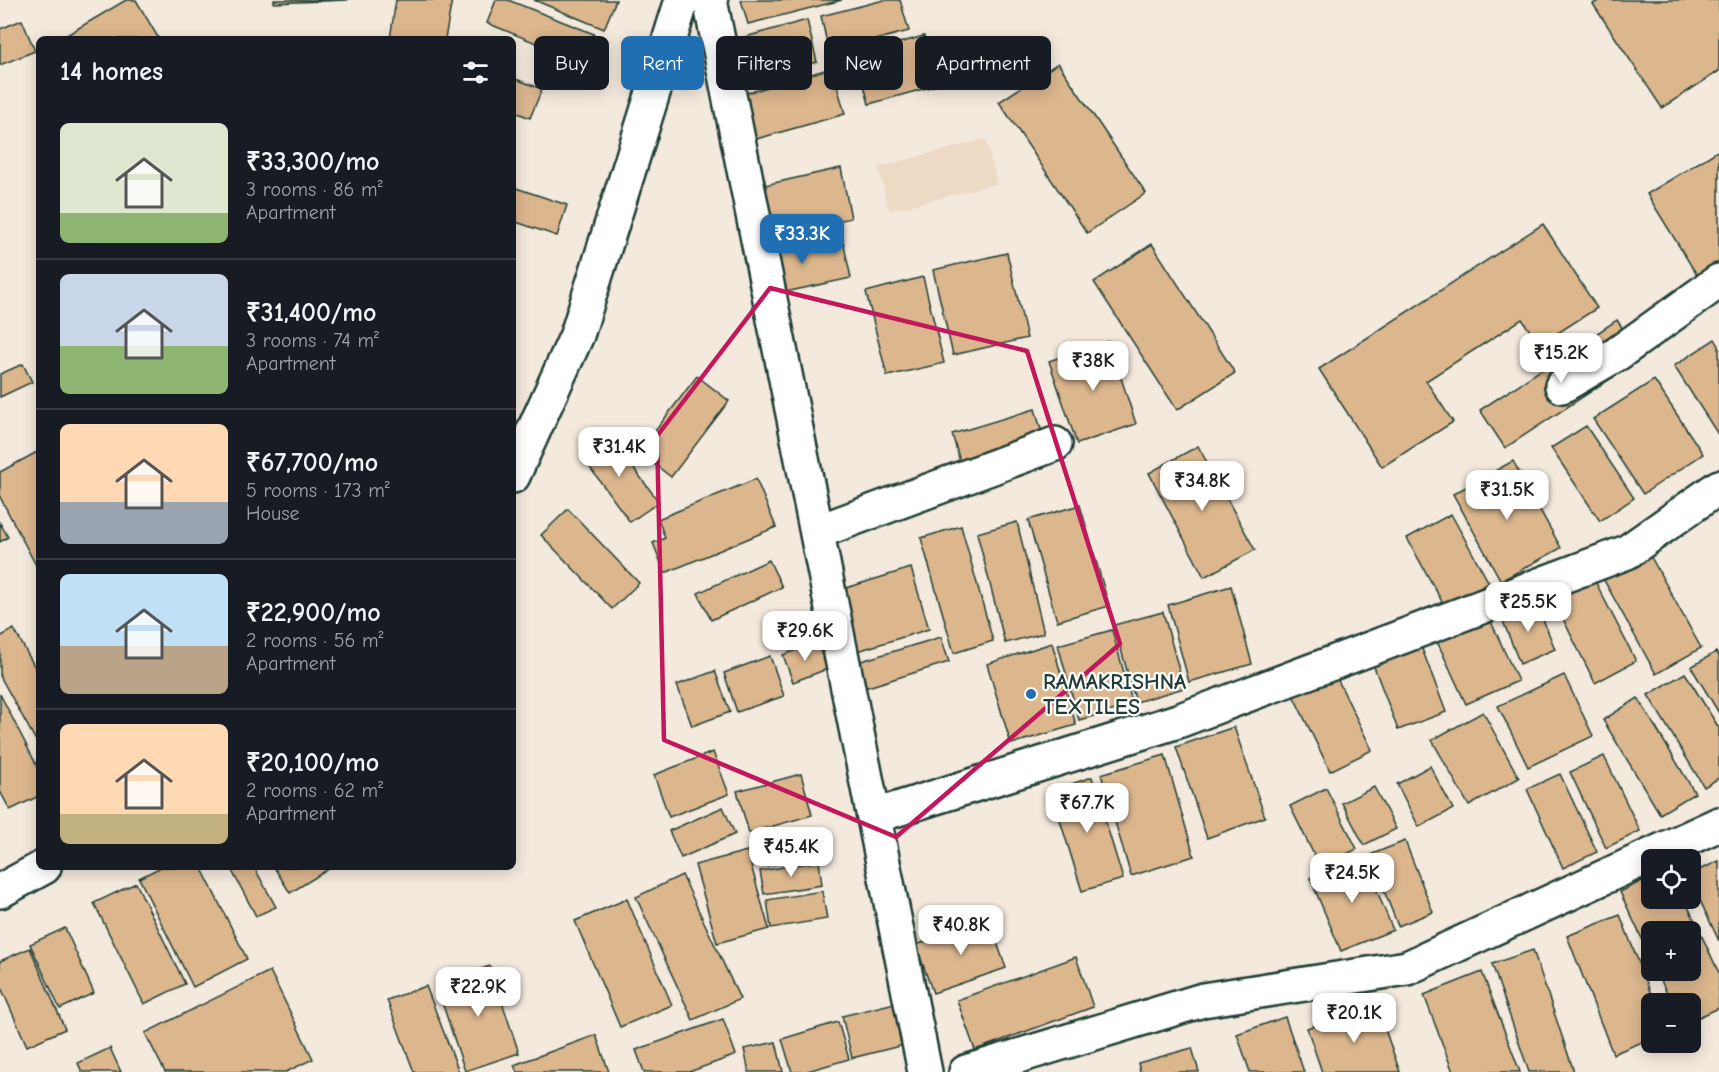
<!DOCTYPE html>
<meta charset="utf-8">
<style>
:root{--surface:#171b24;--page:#242831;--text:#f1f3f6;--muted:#9ea1a6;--line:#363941;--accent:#1f6fb2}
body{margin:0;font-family:"Comic Neue",sans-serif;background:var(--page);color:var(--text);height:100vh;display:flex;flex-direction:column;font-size:22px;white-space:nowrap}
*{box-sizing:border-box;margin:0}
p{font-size:20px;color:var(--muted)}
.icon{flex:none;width:33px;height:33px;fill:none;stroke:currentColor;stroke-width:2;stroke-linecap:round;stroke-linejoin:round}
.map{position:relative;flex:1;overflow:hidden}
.sheet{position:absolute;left:36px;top:36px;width:480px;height:834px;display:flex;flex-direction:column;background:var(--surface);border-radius:9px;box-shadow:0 3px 15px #0003}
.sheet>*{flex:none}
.hud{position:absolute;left:534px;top:36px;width:570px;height:54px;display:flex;gap:12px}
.fabs{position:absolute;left:1641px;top:849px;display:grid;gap:12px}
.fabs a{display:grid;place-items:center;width:60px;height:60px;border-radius:9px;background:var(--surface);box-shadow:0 3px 15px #0003;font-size:30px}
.price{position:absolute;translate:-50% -51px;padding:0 14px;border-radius:12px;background:#fff;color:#222;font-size:20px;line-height:39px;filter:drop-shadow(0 2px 3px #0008)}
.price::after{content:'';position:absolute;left:50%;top:36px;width:18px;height:14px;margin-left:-9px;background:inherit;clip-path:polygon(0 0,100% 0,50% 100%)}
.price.selected{background:var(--accent);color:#fff}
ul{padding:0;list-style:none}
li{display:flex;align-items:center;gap:18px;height:150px;padding:0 24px}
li+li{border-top:2px solid var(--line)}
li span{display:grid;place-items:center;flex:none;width:168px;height:120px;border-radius:9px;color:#555}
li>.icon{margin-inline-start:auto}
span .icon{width:72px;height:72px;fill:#fffc;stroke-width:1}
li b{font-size:26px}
h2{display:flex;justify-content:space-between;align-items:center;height:72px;padding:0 24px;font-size:26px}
.chip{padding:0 21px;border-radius:9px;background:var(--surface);box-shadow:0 3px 15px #0003;font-size:21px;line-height:54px}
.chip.selected{background:var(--accent);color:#fff}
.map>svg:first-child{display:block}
</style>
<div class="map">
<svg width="1719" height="1072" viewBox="0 0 1719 1072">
<rect width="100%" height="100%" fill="#f4e9dd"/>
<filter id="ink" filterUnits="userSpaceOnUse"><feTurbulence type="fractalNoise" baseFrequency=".0167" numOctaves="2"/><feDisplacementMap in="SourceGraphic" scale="12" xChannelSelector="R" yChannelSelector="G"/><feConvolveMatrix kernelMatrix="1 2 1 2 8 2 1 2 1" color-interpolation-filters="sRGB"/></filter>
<g filter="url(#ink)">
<!-- built -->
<path fill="#eddac5" d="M986 139 997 184 889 211 878 167Z"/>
<!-- building -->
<g fill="#dcb78e" stroke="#1f3d34" stroke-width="1.5">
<path d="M126 0H136L159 39H60Z"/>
<path d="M274 0H348L274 3Z"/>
<path d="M396 0H452L445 39H390Z"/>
<path d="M496 0H508L594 34 583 62 487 23Z"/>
<path d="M534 0H616L604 29Z"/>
<path d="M741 0H842L748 24Z"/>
<path d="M884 0H900L909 31 829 52 821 16Z"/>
<path d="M1600 0H1719V71L1662 108 1593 4Z"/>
<path d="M22 20 35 51 0 65V29Z"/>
<path d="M807 20 817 62 737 83 727 42Z"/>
<path d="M924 36 938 85 869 104 856 55Z"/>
<path d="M1058 63 1146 193 1087 233 999 102Z"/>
<path d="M832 68 845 114 735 145 723 100Z"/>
<path d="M513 78 542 89 530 118 513 111Z"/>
<path d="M1719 150V268L1700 280 1647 194Z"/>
<path d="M841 168 851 218 754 240 743 190Z"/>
<path d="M513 187 567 205 557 236 513 221Z"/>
<path d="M1543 224 1597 308 1539 345 1522 319 1426 381 1453 422 1382 467 1319 369Z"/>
<path d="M841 232 851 278 762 297 752 252Z"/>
<path d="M1152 244 1235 373 1177 410 1094 282Z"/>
<path d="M1007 253 1027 338 953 355 933 270Z"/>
<path d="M923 277 944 363 887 376 866 292Z"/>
<path d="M1617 320 1642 358 1505 448 1480 410Z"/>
<path d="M1715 339 1719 346V436L1674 366Z"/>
<path d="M1109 341 1136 424 1077 444 1049 361Z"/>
<path d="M23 364 32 382 0 397V374Z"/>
<path d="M697 376 729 401 671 477 639 452Z"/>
<path d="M1654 380 1703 454 1643 494 1593 419Z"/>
<path d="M1035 409 1051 464 968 489 952 434Z"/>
<path d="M1586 426 1634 498 1600 521 1551 448Z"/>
<path d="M608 434 659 502 630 522 580 454Z"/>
<path d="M1198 446 1255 550 1204 577 1149 473Z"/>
<path d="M39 451V571L0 497V472Z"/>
<path d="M1513 461 1561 548 1501 581 1453 494Z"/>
<path d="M756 479 776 527 665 573 653 543 665 538 658 519Z"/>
<path d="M1080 505 1109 606 1057 621 1028 520Z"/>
<path d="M568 509 639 583 612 609 541 535Z"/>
<path d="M1451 514 1489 583 1445 607 1407 538Z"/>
<path d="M1017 522 1044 633 1005 643 977 533Z"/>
<path d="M0 523 8 537 0 542Z"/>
<path d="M961 526 993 641 954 653 921 538Z"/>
<path d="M1646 548 1701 648 1656 674 1600 573Z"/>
<path d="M769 560 782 587 711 620 698 593Z"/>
<path d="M911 568 929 629 835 658 817 597Z"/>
<path d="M1593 577 1636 661 1595 683 1552 597Z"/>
<path d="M1231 586 1252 664 1189 682 1168 605Z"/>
<path d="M1536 602 1555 649 1520 664 1501 616Z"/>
<path d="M1163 612 1184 688 1136 702 1114 625Z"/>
<path d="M1488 615 1518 681 1466 704 1436 639Z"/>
<path d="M14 629 39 675V746L0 676V637Z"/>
<path d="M1112 630 1133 705 1079 720 1058 645Z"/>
<path d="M941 637 949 662 845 694 838 668Z"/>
<path d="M817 642 827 669 793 682 783 655Z"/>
<path d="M1052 643 1076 725 1011 744 987 664Z"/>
<path d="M1421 646 1446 712 1398 730 1373 664Z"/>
<path d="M1716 652 1719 656V713L1691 667Z"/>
<path d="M770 656 784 696 737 712 724 673Z"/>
<path d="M715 671 730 712 692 726 677 685Z"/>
<path d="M1334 672 1372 750 1330 771 1292 693Z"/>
<path d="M1685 673 1719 728V778L1704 787 1648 695Z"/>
<path d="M1564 675 1593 736 1528 767 1498 706Z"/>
<path d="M0 694 39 770V796L10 810 0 791Z"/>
<path d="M1638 698 1695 793 1660 814 1603 720Z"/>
<path d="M1483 712 1519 778 1469 806 1432 740Z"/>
<path d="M1234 727 1265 817 1207 838 1176 747Z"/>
<path d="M713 752 729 794 669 817 654 775Z"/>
<path d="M1165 755 1194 856 1131 876 1101 774Z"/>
<path d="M1604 756 1640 831 1606 848 1570 772Z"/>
<path d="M1430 766 1453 809 1419 827 1397 784Z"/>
<path d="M801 774 812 815 749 833 737 791Z"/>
<path d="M1560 774 1597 852 1563 868 1527 789Z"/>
<path d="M1092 777 1123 879 1082 891 1051 791Z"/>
<path d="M1374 787 1396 829 1364 845 1342 803Z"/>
<path d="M1326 788 1357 849 1320 867 1290 806Z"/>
<path d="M723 807 735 834 681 858 669 831Z"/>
<path d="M819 834 823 855 765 866 761 846Z"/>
<path d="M1405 841 1433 912 1398 926 1370 855Z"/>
<path d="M747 851 769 929 717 943 695 865Z"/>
<path d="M1363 857 1393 930 1341 951 1310 878Z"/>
<path d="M819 861 822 885 764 894 760 871Z"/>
<path d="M1719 861V941L1690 879V874Z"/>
<path d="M161 867H201L247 959 193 987 139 878Z"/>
<path d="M230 867H254L276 907 256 916Z"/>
<path d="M274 867H332L290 893Z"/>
<path d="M682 875 740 999 693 1020 636 897Z"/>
<path d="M1652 876V898H1684L1719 973V1008L1690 1021V1004H1672L1656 970H1690V932H1652V960L1620 892Z"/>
<path d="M136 883 185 984 144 1004 94 903Z"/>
<path d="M822 891 827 919 771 928 767 900Z"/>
<path d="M627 899 672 1005 620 1027 575 921Z"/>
<path d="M1620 915 1655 1004H1652V1038L1613 1054 1567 936Z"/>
<path d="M989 920 1006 968 933 993 916 945Z"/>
<path d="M65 928 94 993 60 1009 30 944Z"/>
<path d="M30 948 65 1029 27 1046 0 985V961Z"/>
<path d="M1533 950 1574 1072H1529L1492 964Z"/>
<path d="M1076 957 1093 1007 975 1050 957 1000Z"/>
<path d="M490 966 519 1053 465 1071 436 984Z"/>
<path d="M270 971 313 1059 286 1072H165L145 1033Z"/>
<path d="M1482 972 1520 1072H1453L1424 995Z"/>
<path d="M426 986 459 1072H414L387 1000Z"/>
<path d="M895 1003 904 1045 852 1058 842 1016Z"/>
<path d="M1376 1004 1400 1072H1322L1307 1028Z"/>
<path d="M1285 1017 1304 1072H1250L1237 1034Z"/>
<path d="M723 1019 736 1055 689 1072H644L636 1050Z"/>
<path d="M838 1022 849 1059 804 1072H792L782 1039Z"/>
<path d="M596 1035 609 1072H517L514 1065Z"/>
<path d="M776 1042 783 1072H749L744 1049Z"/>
<path d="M110 1048 121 1072H82L78 1063Z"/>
<path d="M1192 1048 1199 1072H1140L1138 1063Z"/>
</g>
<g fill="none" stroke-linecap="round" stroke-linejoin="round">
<defs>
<g id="minor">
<path d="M1562 386 1617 354 1719 281"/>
<path d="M817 532 1055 444"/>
<path d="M875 816 1178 721 1627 552 1719 487"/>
<path d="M966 1072 1203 1000 1407 968 1719 824"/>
</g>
<path id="tertiary" d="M710 0 925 1072"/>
<g id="primary">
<path d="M513 476 577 335 682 0"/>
<path d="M0 891 44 867"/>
</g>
</defs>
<!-- minor casing -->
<use href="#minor" stroke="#1f3d34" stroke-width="38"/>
<!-- tertiary casing -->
<use href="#tertiary" stroke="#1f3d34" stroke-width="38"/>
<!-- primary casing -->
<use href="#primary" stroke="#1f3d34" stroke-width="38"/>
<!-- minor -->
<use href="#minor" stroke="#fff" stroke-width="33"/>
<!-- tertiary -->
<use href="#tertiary" stroke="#fff" stroke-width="33"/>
<!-- primary -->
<use href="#primary" stroke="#fff" stroke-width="33"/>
</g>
</g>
<!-- marked area -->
<path fill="none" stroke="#c2185b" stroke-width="4.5" stroke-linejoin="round" d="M770 288 1027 351 1120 644 896 837 664 740 657 436Z"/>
<!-- markers -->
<circle fill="#1f6fb2" stroke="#fff" stroke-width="2" cx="1031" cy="694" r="6"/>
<g text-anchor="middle" stroke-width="4.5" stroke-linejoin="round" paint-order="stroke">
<!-- poi labels -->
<g font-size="22" font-weight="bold" fill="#1f3d34" stroke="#fff" text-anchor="start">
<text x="1043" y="689">RAMAKRISHNA<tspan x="1043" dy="25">TEXTILES</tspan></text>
</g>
</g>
</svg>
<div class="fabs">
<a><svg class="icon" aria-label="locate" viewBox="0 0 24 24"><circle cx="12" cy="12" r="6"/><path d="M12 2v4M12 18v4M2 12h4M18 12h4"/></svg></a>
<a>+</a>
<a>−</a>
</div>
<b class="price selected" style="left:802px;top:265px">₹33.3K</b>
<b class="price" style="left:1561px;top:384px">₹15.2K</b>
<b class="price" style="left:1093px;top:392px">₹38K</b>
<b class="price" style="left:619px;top:478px">₹31.4K</b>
<b class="price" style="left:1202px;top:512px">₹34.8K</b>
<b class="price" style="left:1507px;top:521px">₹31.5K</b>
<b class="price" style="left:1528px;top:633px">₹25.5K</b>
<b class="price" style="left:805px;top:662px">₹29.6K</b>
<b class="price" style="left:1087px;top:834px">₹67.7K</b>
<b class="price" style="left:791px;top:878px">₹45.4K</b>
<b class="price" style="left:1352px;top:904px">₹24.5K</b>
<b class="price" style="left:961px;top:956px">₹40.8K</b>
<b class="price" style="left:478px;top:1018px">₹22.9K</b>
<b class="price" style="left:1354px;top:1044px">₹20.1K</b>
<div class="hud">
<a class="chip">Buy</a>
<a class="chip selected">Rent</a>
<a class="chip">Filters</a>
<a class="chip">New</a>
<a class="chip">Apartment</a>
</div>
<section class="sheet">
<h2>14 homes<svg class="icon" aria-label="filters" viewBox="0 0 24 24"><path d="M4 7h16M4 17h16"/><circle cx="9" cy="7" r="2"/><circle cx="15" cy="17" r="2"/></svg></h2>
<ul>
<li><span style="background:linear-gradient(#dfe7d0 75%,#8fb573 0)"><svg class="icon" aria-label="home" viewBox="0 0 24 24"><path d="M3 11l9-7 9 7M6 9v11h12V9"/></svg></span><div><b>₹33,300/mo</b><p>3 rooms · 86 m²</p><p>Apartment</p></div></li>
<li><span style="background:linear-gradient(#c9d6e8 60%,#8fb573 0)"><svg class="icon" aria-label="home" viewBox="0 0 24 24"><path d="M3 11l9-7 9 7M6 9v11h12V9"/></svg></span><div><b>₹31,400/mo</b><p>3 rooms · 74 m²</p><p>Apartment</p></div></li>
<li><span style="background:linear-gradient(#ffd9b3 65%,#9aa5b1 0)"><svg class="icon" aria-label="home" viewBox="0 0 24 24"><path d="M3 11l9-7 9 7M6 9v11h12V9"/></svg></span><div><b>₹67,700/mo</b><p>5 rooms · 173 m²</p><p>House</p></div></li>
<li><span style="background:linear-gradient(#bfe0f5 60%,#b9a48a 0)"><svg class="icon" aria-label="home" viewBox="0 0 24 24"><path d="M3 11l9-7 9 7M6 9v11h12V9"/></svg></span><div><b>₹22,900/mo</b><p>2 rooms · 56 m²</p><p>Apartment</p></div></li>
<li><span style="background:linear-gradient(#ffd9b3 75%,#c2b280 0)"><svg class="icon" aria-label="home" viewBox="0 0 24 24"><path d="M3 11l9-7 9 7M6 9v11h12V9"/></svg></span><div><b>₹20,100/mo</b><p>2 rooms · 62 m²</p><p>Apartment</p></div></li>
</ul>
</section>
</div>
